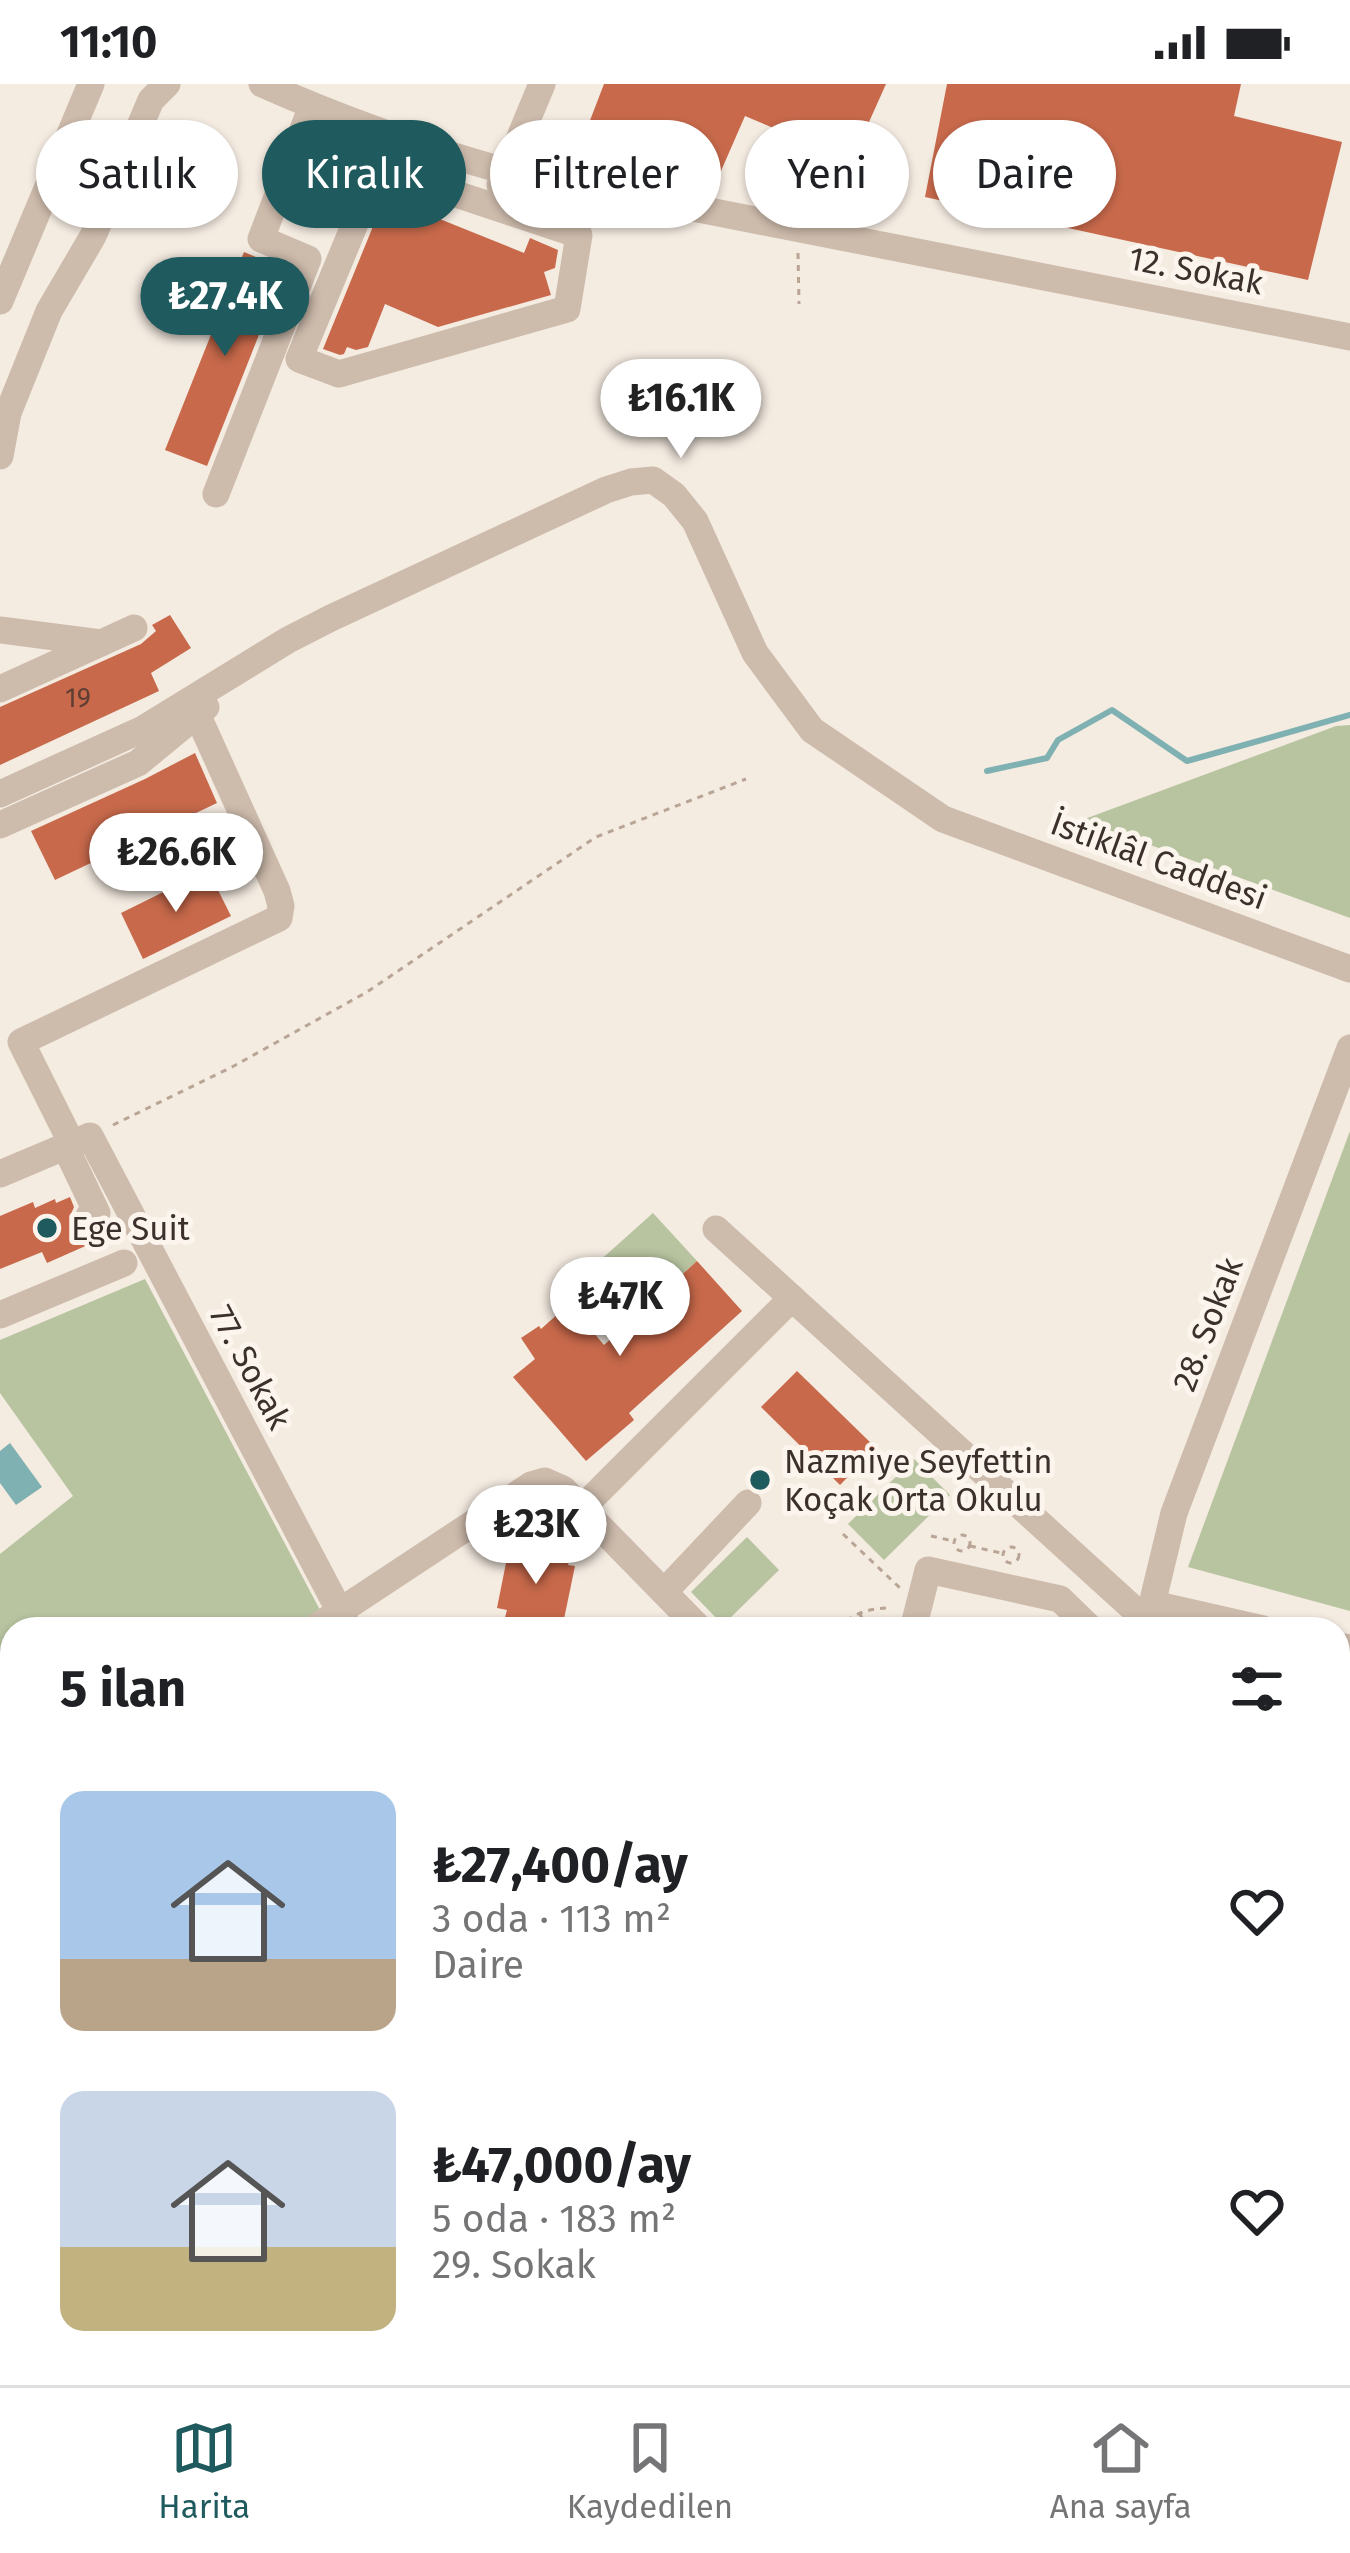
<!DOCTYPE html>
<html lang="tr">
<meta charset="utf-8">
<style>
:root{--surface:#fff;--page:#f6f6f6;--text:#202124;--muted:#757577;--line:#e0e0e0;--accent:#1f5a5e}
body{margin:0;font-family:"Fira Sans",sans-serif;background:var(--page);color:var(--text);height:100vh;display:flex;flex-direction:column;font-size:45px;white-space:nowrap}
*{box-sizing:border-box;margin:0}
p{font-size:39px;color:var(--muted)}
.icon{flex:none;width:66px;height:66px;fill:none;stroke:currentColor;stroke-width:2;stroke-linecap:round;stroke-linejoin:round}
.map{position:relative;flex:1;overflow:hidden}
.sheet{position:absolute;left:0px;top:1533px;width:1350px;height:768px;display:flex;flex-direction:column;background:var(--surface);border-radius:36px 36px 0 0;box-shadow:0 3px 9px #0004}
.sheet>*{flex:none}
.guide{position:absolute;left:36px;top:36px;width:1278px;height:108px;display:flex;gap:24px}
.price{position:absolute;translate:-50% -102px;padding:0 27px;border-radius:42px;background:#fff;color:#222;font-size:39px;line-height:78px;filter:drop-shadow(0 3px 6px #0008)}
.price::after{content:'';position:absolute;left:50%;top:72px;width:36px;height:27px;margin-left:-18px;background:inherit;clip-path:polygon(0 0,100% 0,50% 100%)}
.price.current{background:var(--accent);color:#fff}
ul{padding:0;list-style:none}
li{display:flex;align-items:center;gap:36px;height:300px;padding:0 60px}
li span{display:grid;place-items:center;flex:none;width:336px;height:240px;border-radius:24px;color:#555}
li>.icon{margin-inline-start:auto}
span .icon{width:144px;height:144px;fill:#fffc;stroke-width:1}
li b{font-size:51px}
h2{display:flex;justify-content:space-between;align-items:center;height:144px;padding:0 60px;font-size:51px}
.pill{padding:0 42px;border-radius:54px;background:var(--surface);box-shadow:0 3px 9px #0004;font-size:42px;line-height:108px}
.pill.current{background:var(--accent);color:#fff}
.status{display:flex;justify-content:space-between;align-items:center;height:84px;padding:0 60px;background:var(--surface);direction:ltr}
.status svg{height:33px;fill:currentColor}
.tabs{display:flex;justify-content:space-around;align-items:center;height:168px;border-top:3px solid var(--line);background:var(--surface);font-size:33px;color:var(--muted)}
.tabs a{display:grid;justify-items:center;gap:6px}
.tabs .current{color:var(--accent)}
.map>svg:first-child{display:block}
</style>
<div class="status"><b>11:10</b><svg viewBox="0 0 49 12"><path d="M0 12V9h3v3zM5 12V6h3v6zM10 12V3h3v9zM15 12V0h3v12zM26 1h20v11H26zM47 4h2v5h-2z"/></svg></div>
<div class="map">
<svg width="1350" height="2301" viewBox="0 0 1350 2301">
<rect width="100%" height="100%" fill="#f4ebe1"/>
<!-- green -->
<g fill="#b8c4a0">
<path d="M1350 641V834L1082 736 1336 642Z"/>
<path d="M1350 1047V1527L1188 1483Z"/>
<path d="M653 1129 697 1177 611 1254 567 1206Z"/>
<path d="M145 1195 320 1526 325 1545H12V1775L0 1783V1470L73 1412 0 1309V1256Z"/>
<path d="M914 1375 950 1411 884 1476 848 1440Z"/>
<path d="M747 1453 779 1486 723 1541 691 1508Z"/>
<path d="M235 2289H378V2292L361 2301H235Z"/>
</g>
<!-- water -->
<path fill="#7fb0b2" d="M10 1359 42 1403 16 1421 0 1399V1367Z"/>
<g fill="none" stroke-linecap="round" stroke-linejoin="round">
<!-- stream -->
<path stroke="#7fb0b2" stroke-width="6" d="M987 687 1047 674 1058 656 1112 626 1187 677 1350 631"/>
</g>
<!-- building -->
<g fill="#c8694b">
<path d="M604 0H886L852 76 837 71 827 94 798 84 807 58 745 32 714 103 579 65Z"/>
<path d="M947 0H1241L1234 32 1342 58 1308 196 925 113Z"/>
<path d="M325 79 352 90 348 98 352 100 339 132 308 120Z"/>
<path d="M385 113 524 169 530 154 558 166 555 184 544 188 551 211 438 243 385 220 368 263 356 266 347 263 344 270 340 271 323 265Z"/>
<path d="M244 168 285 185 207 382 165 366Z"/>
<path d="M170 531 191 564 151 589 159 607 0 681V623L141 560 156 547 152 541Z"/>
<path d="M195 669 217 719 55 796 31 747 145 695Z"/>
<path d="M208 786 231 832 143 875 121 829Z"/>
<path d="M70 1113 74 1123 71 1130 73 1139 85 1149H96L99 1156 47 1179 42 1168 0 1185V1132L33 1118 35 1124 55 1115 56 1119Z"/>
<path d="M697 1177 742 1227 629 1329 634 1336 586 1377 513 1293 535 1275 521 1254 539 1242 541 1245 569 1220 604 1261Z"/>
<path d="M797 1287 876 1364 840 1401 761 1323Z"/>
<path d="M518 1457 571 1467 568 1481 575 1482 564 1535 559 1534 556 1545H523L503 1541 507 1526 497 1524 508 1469 516 1471Z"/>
</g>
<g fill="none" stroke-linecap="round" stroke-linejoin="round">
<!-- path -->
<g stroke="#b9a596" stroke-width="3" stroke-dasharray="6 6" stroke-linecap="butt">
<path d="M798 169 799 220"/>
<path d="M113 1041 232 983 367 908 596 753 746 695"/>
<path d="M843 1450 900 1504"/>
<circle cx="962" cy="1459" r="8"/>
<path d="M931 1452 953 1457"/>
<path d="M970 1462 1001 1469"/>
<circle cx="1011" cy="1471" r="8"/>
<path d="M860 1530 867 1545"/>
<path d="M838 1545C853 1528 871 1524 892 1524"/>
<path d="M688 2289 715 2294"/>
<path d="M654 2301 655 2289"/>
<path d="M666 2301 668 2289"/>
</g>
<!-- minor -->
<g stroke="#cdbbac" stroke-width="27">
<path d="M262 0C341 35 422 64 505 87L1350 253"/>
<path d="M378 84 579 151 567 225 339 290 299 275Z"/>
<path d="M500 101 542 0"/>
<path d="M0 217 91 0"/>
<path d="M0 372 8 329 49 227 93 152 151 16 167 0"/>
<path d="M216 410 308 175 261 155 312 22"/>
<path d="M0 546 101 559"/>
<path d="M0 605 134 544"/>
<path d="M0 710 143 645 288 556 331 534 606 406 631 398 653 396 674 411 695 437 755 569 812 646 943 735 1350 885"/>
<path d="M0 741 138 679 206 623"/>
<path d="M72 1060 21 958 279 834 281 822 277 807 197 630"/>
<path d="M65 1062 97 1129 89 1132"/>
<path d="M0 1090 90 1052 349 1545"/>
<path d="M716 1145 1148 1538"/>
<path d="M0 1231 124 1179"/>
<path d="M582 1424 792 1214"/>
<path d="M664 1508 748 1419"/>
<path d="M1153 1520 1263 1545"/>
<path d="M313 1545 531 1401 545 1397 563 1405 700 1545"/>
<path d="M913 1545 928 1486 1060 1515 1091 1545"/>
<path d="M1146 1545 1174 1429 1350 964"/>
<path d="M1338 1562 1350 1564"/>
<path d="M0 1758 12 1750"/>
<path d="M0 1806 12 1825"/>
<path d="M3 1907 12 1918"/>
<path d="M0 2083 12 2074"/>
<path d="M0 2237 12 2228"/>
<path d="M0 2261 12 2278"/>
<path d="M212 2301V2289"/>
<path d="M508 2301 509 2289"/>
<path d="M581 2301 582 2289"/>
<path d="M607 2301 609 2289"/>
<path d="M738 2301 740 2289"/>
<path d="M773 2301 775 2289"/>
<path d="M952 2301 956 2289"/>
</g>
</g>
<!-- markers -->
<g fill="#1f5a5e" stroke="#fbf5ee" stroke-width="4.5">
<circle cx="47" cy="1144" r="12"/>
<circle cx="760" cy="1396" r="12"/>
</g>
<g text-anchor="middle" stroke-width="10" stroke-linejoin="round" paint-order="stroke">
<!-- number labels -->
<g font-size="27" fill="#5e3e33">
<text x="78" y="623">19</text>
</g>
<!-- street labels -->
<g font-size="33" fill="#3b302b" stroke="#fbf5ee">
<text transform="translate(1196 186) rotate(11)" y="12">12. Sokak</text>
<text transform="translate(1159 776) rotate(20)" y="12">İstiklâl Caddesi</text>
<text transform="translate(1207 1240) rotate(-69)" y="12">28. Sokak</text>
<text transform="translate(251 1283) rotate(62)" y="12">77. Sokak</text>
</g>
<!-- poi labels -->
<g font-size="33" fill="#3b302b" stroke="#fbf5ee" text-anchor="start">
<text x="71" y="1156">Ege Suit</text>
<text x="784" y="1389">Nazmiye Seyfettin<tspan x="784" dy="38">Koçak Orta Okulu</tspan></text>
</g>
</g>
</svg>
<b class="price current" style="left:225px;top:275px">₺27.4K</b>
<b class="price" style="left:681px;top:377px">₺16.1K</b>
<b class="price" style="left:176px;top:831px">₺26.6K</b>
<b class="price" style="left:620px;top:1275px">₺47K</b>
<b class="price" style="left:536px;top:1503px">₺23K</b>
<div class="guide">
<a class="pill">Satılık</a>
<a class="pill current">Kiralık</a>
<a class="pill">Filtreler</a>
<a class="pill">Yeni</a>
<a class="pill">Daire</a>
</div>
<section class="sheet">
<h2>5 ilan<svg class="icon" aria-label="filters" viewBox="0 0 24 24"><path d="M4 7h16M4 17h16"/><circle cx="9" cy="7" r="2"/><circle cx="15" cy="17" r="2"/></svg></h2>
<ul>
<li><span style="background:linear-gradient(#a9c7e8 70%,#b9a48a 0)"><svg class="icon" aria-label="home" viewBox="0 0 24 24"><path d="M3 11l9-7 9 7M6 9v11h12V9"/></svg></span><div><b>₺27,400/ay</b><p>3 oda · 113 m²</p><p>Daire</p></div><svg class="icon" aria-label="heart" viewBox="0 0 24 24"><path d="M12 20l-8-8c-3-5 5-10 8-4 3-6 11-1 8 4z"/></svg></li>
<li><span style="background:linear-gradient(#c9d6e8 65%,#c2b280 0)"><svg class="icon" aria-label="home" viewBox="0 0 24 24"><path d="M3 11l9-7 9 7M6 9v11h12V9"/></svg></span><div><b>₺47,000/ay</b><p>5 oda · 183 m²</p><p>29. Sokak</p></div><svg class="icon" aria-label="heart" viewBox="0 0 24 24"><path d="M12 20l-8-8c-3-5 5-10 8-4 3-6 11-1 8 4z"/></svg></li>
</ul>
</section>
</div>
<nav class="tabs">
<a class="current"><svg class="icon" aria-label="map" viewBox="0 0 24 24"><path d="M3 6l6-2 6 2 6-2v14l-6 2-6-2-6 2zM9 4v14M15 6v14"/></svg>Harita</a>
<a><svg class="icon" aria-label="saved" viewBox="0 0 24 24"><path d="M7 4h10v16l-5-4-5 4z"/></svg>Kaydedilen</a>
<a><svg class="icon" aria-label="home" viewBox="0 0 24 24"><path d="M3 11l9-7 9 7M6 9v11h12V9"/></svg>Ana sayfa</a>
</nav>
